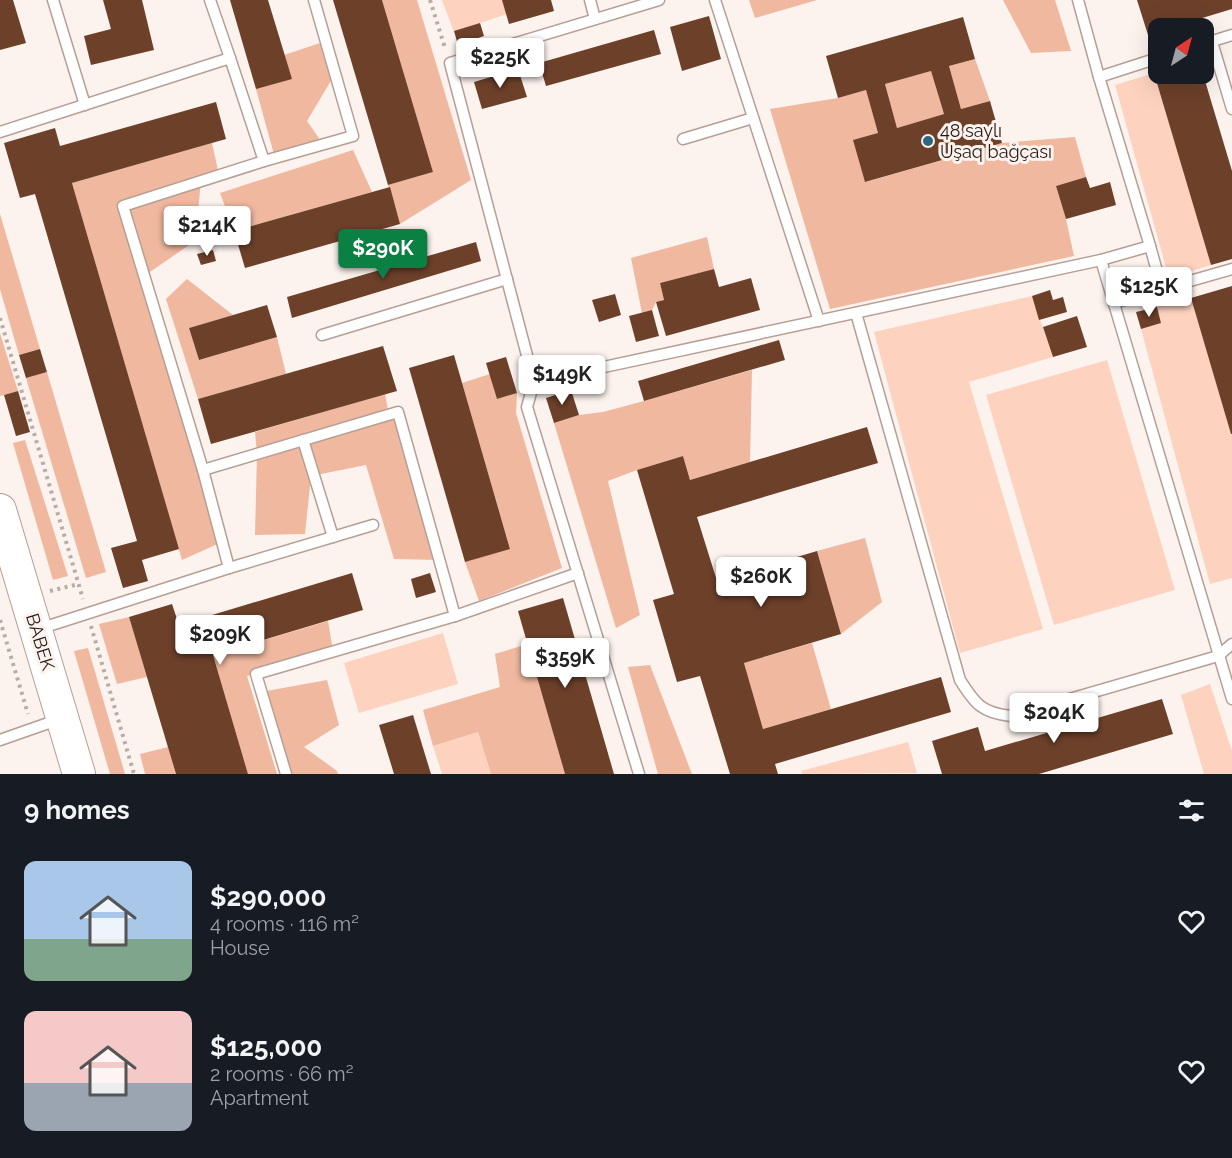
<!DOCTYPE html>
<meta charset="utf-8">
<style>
:root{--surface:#171b24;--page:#242831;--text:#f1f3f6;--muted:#9ea1a6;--accent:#0b8043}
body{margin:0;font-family:Raleway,sans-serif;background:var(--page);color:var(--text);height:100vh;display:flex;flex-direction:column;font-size:22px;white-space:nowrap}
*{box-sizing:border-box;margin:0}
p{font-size:20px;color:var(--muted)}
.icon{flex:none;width:33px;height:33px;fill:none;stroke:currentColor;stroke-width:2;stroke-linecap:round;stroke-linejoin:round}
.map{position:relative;height:774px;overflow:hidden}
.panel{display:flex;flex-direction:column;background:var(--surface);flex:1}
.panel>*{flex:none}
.needle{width:39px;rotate:36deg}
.fabs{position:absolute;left:1148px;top:18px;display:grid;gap:12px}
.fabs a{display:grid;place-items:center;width:66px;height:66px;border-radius:12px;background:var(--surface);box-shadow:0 6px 24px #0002;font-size:30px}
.price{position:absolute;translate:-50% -51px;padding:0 14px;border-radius:6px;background:#fff;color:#222;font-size:20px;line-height:39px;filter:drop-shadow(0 2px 3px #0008)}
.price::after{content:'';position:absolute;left:50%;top:36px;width:18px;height:14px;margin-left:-9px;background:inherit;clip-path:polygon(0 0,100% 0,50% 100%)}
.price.current{background:var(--accent);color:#fff}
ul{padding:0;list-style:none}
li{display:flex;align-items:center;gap:18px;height:150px;padding:0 24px}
li span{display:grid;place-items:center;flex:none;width:168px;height:120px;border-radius:12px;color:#555}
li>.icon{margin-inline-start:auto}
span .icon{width:72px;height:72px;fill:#fffc;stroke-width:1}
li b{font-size:26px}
h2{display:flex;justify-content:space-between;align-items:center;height:72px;padding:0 24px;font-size:26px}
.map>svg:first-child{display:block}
</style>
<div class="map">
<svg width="1232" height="774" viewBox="0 0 1232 774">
<rect width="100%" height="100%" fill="#fcf2ee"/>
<!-- green -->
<g fill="#fdd3c0">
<path d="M442 0H502L507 14 454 32Z"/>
<path d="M1154 73 1211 265 1169 278 1115 85Z"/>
<path d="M1032 296 1053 357 969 382 1043 629 960 653 874 332Z"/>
<path d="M1191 298 1232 436V578L1210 584 1141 329 1161 323 1157 307Z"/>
<path d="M1107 360 1175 590 1054 625 986 395Z"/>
<path d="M443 633 458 684 359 713 344 663Z"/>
<path d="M1210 684 1232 751V774H1204L1181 695Z"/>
<path d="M478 732 491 774H442L433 746Z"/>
<path d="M908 742 917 773 802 774 801 771Z"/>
</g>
<!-- forest -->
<g fill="#efb89f">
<path d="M382 0H417L471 180 400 224 388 185 433 172Z"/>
<path d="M749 0H817L755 18Z"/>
<path d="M1003 0H1055L1071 51 1031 53Z"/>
<path d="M326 41 335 74 307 121 323 144 275 158 256 89 284 55Z"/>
<path d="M975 59 990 101 961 109 949 66Z"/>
<path d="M931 71 944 114 897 128 885 84Z"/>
<path d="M866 90 878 133 866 182 1002 143 1075 137 1086 177 1056 186 1066 219 1074 256 830 309 770 109 838 98Z"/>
<path d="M212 143 219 175 201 181 195 241 144 276 222 542 182 560 72 183Z"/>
<path d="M353 150 372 192 234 231 220 193Z"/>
<path d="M0 214 40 349 19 355 0 289Z"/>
<path d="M707 237 714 269 660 283 664 300 656 302 652 310 642 313 631 258Z"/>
<path d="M187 279 233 315 189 328 199 360 277 337 286 374 198 399 166 299Z"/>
<path d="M0 333 18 391 0 396Z"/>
<path d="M752 370 750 462 690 480 683 456 637 470 608 481 640 615 616 628 554 423 579 415 603 412 644 401Z"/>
<path d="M47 372 106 572 86 578 26 378Z"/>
<path d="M490 374 497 399 517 393 516 413 562 568 479 601 465 562 510 548 462 383Z"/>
<path d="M385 394 389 415 398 412 439 560 394 559 366 465 311 476 305 534 255 535 257 454 255 432Z"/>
<path d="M25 440 68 576 53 580 13 443Z"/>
<path d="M865 538 882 602 841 634 817 551Z"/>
<path d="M129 617 147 677 117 684 99 624Z"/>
<path d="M328 621 333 651 247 676 277 774H248L213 655Z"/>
<path d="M812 643 831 709 763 729 744 663Z"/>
<path d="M528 644 565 774H491L478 732 433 746 423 710 500 687 495 654Z"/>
<path d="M88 648 125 774H110L74 651Z"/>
<path d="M650 665 692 774H658L628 667Z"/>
<path d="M327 680 339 725 304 747 337 771 338 774H286L261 692Z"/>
<path d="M168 747 176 774H145L140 754Z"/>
</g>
<!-- building -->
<g fill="#6d402a" fill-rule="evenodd">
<path d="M0 0H13L26 43 0 50Z"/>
<path d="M103 0H142L154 50 91 65 84 36 111 29Z"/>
<path d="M230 0H268L292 79 256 89Z"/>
<path d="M333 0H382L433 172 388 185Z"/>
<path d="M502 0H551L554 11 509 24Z"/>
<path d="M1137 0H1232V9L1169 28H1158V32L1148 35Z"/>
<path d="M709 16 721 59 682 71 670 27Z"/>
<path d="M963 17 975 59 949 66 961 109 990 101 1002 143 865 182 853 140 878 133 866 90 838 98 826 56ZM931 71 944 114 897 128 885 84Z"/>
<path d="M480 23 484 36 458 45 454 31Z"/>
<path d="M654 30 661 54 546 86 539 63Z"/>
<path d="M518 69 527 97 482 109 474 82Z"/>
<path d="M1158 72V74H1203L1232 171V259L1211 265 1154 73Z"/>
<path d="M216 102 226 139 72 183 179 549 142 560 148 581 123 588 111 548 137 541 35 194 20 198 4 143 55 128 60 146Z"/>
<path d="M1086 177 1090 188 1110 182 1116 205 1066 219 1056 186Z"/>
<path d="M390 187 400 224 245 268 234 231Z"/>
<path d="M476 242 481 261 292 318 287 297Z"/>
<path d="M213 250 216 261 201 265 197 254Z"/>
<path d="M714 269 719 287 751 278 760 310 666 336 656 302 664 300 660 283Z"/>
<path d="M1232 286V434H1231L1191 298Z"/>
<path d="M1050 290 1053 300 1063 297 1067 312 1039 320 1032 296Z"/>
<path d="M615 294 621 315 599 322 592 300Z"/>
<path d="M267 305 277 337 199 360 189 328Z"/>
<path d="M1157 307 1161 323 1141 329 1136 312Z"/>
<path d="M652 310 659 336 636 342 629 316Z"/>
<path d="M1077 316 1087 347 1053 357 1043 327Z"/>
<path d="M779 340 785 360 644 401 638 381Z"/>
<path d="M383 346 397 391 211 444 198 399Z"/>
<path d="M40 349 47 372 26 378 19 355Z"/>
<path d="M454 355 510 549 465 562 409 368Z"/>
<path d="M506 357 517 393 497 399 486 363Z"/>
<path d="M571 390 579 415 554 423 546 398Z"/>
<path d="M18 391 30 432 16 436 4 395Z"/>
<path d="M867 427 878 463 697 517 717 581 817 551 841 634 744 663 763 729 941 677 951 712 775 764 778 774H730L700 676 677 682 653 600 674 594 637 470 683 456 690 480Z"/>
<path d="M352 573 363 610 213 655 248 774H176L129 617 172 604 179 625Z"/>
<path d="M430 573 436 592 416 598 411 579Z"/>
<path d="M563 598 614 774H565L518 611Z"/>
<path d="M1162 699 1173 734 1039 774H942L932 741 978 727 985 751Z"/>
<path d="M413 715 431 774H394L379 725Z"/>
</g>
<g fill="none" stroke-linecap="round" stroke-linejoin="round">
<defs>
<g id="lane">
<path d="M53 0 85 105"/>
<path d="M210 0 230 58"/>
<path d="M590 0 595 19"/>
<path d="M659 0 450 63 534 382 1101 260 1150 246 1099 77 1078 0"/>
<path d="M715 0 819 321"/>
<path d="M1212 42 1232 109"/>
<path d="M1203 44 1232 35"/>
<path d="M1099 77 1158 58"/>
<path d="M0 132 230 58 264 161 123 206 203 470"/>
<path d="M683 139 753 118"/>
<path d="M264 161 353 136 314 0"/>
<path d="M1150 246 1162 289 1232 269"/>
<path d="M1101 260 1232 699"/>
<path d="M1114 303 1162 289"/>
<path d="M856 313 960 680C975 704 982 713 1011 716L1218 656 1232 644"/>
<path d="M322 335 507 279"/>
<path d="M534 382 527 407 639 774"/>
<path d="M303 440 333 537"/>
<path d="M229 568 373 525"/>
<path d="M455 616 578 573"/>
<path d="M39 629 229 568 203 470 398 412 455 616 256 674 286 774"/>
<path d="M0 740 60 719"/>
</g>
<path id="secondary" d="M0 510 79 774"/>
</defs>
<!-- lane casing -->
<use href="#lane" stroke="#b69f95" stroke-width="13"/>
<!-- secondary casing -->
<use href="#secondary" stroke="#b69f95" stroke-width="34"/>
<!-- path -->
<g stroke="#b6ada9" stroke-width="4" stroke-dasharray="3 4.5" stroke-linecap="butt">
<path d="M430 0 445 48"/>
<path d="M0 318 83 599"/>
<path d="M50 591 79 584"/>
<path d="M0 620 28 714"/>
<path d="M91 626 134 774"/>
</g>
<!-- lane -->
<use href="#lane" stroke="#fff" stroke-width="10"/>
<!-- secondary -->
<use href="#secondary" stroke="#fff" stroke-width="32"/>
</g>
<!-- markers -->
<circle fill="#2c6980" stroke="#fcf2ee" stroke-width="2" cx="928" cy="141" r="6"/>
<g text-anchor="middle" stroke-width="6" stroke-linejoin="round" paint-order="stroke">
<!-- poi labels -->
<g font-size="18" fill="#241b17" stroke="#fcf2ee" text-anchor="start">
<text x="940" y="137">48 saylı<tspan x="940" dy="21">Uşaq bağçası</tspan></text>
</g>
<!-- street labels -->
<g font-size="18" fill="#241b17" stroke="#fcf2ee">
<text transform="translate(40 642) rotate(73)" y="6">BABEK</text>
</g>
</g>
</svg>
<div class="fabs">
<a><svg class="needle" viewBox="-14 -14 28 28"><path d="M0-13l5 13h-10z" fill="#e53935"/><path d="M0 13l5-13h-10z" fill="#9ea1a6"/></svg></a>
</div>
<b class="price" style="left:500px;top:89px">$225K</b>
<b class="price" style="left:207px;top:257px">$214K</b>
<b class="price current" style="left:383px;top:280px">$290K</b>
<b class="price" style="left:1149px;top:318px">$125K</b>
<b class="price" style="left:562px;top:406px">$149K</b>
<b class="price" style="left:761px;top:608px">$260K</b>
<b class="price" style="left:220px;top:666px">$209K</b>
<b class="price" style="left:565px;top:689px">$359K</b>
<b class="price" style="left:1054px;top:744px">$204K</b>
</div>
<section class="panel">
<h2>9 homes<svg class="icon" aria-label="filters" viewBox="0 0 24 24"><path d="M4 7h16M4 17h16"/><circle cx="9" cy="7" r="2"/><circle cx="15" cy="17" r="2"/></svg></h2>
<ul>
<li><span style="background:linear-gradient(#a9c7e8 65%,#7fa58c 0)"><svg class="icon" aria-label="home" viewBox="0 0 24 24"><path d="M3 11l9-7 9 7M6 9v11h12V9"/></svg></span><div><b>$290,000</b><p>4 rooms · 116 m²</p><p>House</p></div><svg class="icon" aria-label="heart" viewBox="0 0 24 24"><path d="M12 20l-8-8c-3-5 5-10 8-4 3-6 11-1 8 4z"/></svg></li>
<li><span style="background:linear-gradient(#f6c9c9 60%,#9aa5b1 0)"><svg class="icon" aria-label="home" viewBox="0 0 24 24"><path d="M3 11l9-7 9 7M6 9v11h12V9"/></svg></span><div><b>$125,000</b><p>2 rooms · 66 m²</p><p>Apartment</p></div><svg class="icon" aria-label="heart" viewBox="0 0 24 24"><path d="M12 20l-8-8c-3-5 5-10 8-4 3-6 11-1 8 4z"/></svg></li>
</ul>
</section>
